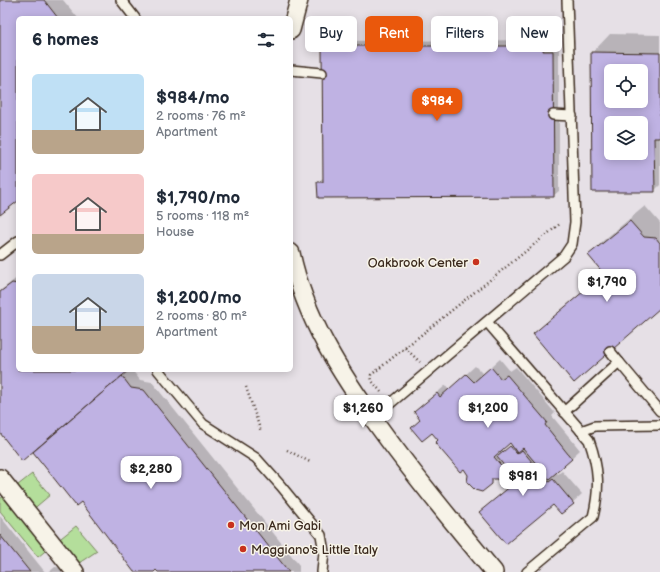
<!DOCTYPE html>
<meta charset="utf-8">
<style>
:root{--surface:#fff;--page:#f6f6f7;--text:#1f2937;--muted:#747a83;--accent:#ea580c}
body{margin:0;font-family:"Balsamiq Sans",sans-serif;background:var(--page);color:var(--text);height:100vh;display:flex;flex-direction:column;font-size:15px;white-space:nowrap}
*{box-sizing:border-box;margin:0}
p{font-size:13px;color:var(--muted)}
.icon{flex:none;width:22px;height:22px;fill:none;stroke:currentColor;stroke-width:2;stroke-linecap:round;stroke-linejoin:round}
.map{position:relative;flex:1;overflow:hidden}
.sheet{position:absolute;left:16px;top:16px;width:277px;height:356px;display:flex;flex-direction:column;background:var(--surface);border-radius:6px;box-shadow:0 2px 10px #0003}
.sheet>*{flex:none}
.guide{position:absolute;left:305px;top:16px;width:295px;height:36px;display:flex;gap:8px}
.buttons{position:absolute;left:604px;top:64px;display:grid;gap:8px}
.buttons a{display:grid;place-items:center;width:44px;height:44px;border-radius:6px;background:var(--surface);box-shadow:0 2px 10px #0003;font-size:20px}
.price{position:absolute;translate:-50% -34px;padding:0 9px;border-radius:8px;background:#fff;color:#222;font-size:13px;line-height:26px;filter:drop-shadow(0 1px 2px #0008)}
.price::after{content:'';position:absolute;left:50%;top:24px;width:12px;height:9px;margin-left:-6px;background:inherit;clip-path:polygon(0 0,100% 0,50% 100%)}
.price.selected{background:var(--accent);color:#fff}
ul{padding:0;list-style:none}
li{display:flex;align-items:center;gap:12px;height:100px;padding:0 16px}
li span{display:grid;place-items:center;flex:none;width:112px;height:80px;border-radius:6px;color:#555}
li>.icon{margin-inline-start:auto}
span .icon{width:48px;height:48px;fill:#fffc;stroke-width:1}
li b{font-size:17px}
h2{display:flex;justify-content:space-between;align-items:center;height:48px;padding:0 16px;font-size:17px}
.tag{padding:0 14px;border-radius:6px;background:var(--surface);box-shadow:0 2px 10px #0003;font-size:14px;line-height:36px}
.tag.selected{background:var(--accent);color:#fff}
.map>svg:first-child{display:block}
</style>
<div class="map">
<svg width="660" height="572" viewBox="0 0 660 572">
<rect width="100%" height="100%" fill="#e6e0e6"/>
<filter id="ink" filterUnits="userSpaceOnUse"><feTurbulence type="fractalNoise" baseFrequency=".025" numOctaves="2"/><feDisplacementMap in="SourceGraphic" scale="8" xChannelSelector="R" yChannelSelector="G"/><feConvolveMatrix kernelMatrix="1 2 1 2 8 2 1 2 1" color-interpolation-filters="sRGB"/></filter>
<g filter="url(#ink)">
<!-- green -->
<g fill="#b4de9b" stroke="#78845c">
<path d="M32 474 50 495 31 511 13 489Z"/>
<path d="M7 493 50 547 38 557 0 511V499Z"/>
<path d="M76 526 97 551 76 565 56 542Z"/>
</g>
<!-- shadow -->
<g fill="#0003" fill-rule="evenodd">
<path d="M0 0H63L78 18H18V200L0 214Z"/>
<path d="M610 34 660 35V185L654 191H593L592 53ZM611 71H641V101H611ZM611 123H641V153H611Z"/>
<path d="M549 40V46H559V191L553 196 318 182 324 177 323 46 329 41Z"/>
<path d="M645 206 660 223V307L534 334 604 273 589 255 604 240Z"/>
<path d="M18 277V370H132L140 380 152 382 299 565V572H159L156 568 152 572H135L81 500 77 504 33 450 0 432V291Z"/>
<path d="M500 359 510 371 516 367 555 413 552 416 580 450 556 472 558 474 562 471 582 494 561 513 553 503 481 512 517 480 512 474 502 484 496 478 491 483 464 467 415 412 446 385 449 390 475 366 483 374ZM510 442 512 445 504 451 502 449Z"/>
<path d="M0 516 45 572H0Z"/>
<path d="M55 567 78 570 80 572H49Z"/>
</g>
<!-- building -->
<g fill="#bfb2e3" stroke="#3b2a1e" fill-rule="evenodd">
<path d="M0 0H44L58 18H18V201L0 215Z"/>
<path d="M322 46H544L543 51H553L554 197 318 198 317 182H323Z"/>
<path d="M591 52 660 53V138H654L655 192H592ZM611 71H641V101H611ZM611 123H641V153H611Z"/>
<path d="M630 221 644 237 656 238 660 243V308L574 383 533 334 604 274 588 255Z"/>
<path d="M12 283 18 284V370H129L22 461 0 433V292Z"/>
<path d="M491 367 501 379 507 375 547 422 545 425 572 459 549 479 523 448 517 453 510 443 494 457 511 477 502 485 497 479H492V484L482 492 475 490 467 482 468 475 464 469 460 472 435 443 438 440 432 433 422 441 411 428 420 420 414 412 437 393 440 397 466 374 474 382Z"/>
<path d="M122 376 131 388 144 390 289 572H158L156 570 154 572H134L81 502 76 506 33 452Z"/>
<path d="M510 446 517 454 522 450 549 482 553 479 574 504 561 514 553 505 506 544 479 512 517 481 497 457Z"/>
<path d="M0 535 30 572H0Z"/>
</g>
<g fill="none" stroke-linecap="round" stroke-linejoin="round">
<defs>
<g id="lane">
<path d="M121 0 135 18"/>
<path d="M291 70 322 73"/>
<path d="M553 115 572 116"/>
<path d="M0 255 18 241"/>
<path d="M487 322 589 440C599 468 600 488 593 517L527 572"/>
<path d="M610 351 619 362"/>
<path d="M158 370 203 424 256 458 281 486 321 535 324 552 322 572"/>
<path d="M564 412 619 362 660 411"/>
<path d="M373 418 564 256 572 244 575 222 567 0"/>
<path d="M581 431 595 426 660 425"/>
</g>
<g id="street">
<path d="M291 30 299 0"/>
<path d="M291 253C305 319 341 374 379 427 415 477 454 524 494 572"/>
<path d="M0 478 75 572"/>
</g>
</defs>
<!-- lane casing -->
<use href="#lane" stroke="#3b2a1e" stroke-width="12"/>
<!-- street casing -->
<use href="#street" stroke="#3b2a1e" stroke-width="20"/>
<!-- path -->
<g stroke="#3b2a1e" stroke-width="2.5" stroke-dasharray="1 3" stroke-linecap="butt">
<path d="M405 348 420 362"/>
<path d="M246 387 261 432"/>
<path d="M381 392 372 381 371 375 561 223"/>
<path d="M287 450 310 462"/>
</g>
<!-- lane -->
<use href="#lane" stroke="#f7f3e8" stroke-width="9"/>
<!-- street -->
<use href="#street" stroke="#f7f3e8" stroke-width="17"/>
</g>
</g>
<!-- markers -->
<g fill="#c8321e" stroke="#f7f3e8" stroke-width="1.5">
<circle cx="476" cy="262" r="4"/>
<circle cx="231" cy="525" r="4"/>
<circle cx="243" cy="549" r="4"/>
</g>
<g text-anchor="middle" stroke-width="3" stroke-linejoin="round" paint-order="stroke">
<!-- poi labels -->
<g font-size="13" fill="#3b2a1e" stroke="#f7f3e8" text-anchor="start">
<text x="468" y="267" text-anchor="end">Oakbrook Center</text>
<text x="239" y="530">Mon Ami Gabi</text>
<text x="251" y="554">Maggiano's Little Italy</text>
</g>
</g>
</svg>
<div class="buttons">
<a><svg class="icon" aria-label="locate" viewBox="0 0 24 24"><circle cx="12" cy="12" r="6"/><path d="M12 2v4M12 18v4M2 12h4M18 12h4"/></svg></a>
<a><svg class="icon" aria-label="layers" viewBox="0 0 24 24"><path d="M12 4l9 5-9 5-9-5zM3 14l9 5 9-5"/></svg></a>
</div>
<b class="price selected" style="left:437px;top:122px">$984</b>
<b class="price" style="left:607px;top:303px">$1,790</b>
<b class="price" style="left:363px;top:429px">$1,260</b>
<b class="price" style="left:488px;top:429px">$1,200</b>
<b class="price" style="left:151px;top:490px">$2,280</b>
<b class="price" style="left:523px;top:497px">$981</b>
<div class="guide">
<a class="tag">Buy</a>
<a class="tag selected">Rent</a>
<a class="tag">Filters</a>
<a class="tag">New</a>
</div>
<section class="sheet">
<h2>6 homes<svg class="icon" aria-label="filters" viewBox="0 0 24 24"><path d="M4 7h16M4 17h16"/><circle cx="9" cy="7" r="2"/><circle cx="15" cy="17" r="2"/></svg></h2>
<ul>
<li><span style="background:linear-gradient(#bfe0f5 70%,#b9a48a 0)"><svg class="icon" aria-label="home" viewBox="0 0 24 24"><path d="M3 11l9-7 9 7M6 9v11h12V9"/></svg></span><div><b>$984/mo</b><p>2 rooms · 76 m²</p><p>Apartment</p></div></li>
<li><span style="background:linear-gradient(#f6c9c9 75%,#b9a48a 0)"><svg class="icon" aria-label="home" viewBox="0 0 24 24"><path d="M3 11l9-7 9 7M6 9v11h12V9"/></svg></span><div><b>$1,790/mo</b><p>5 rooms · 118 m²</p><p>House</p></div></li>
<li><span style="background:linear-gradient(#c9d6e8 65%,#b9a48a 0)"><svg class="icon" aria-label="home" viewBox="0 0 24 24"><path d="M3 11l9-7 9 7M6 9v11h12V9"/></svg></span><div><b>$1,200/mo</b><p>2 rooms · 80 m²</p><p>Apartment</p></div></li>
</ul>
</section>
</div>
